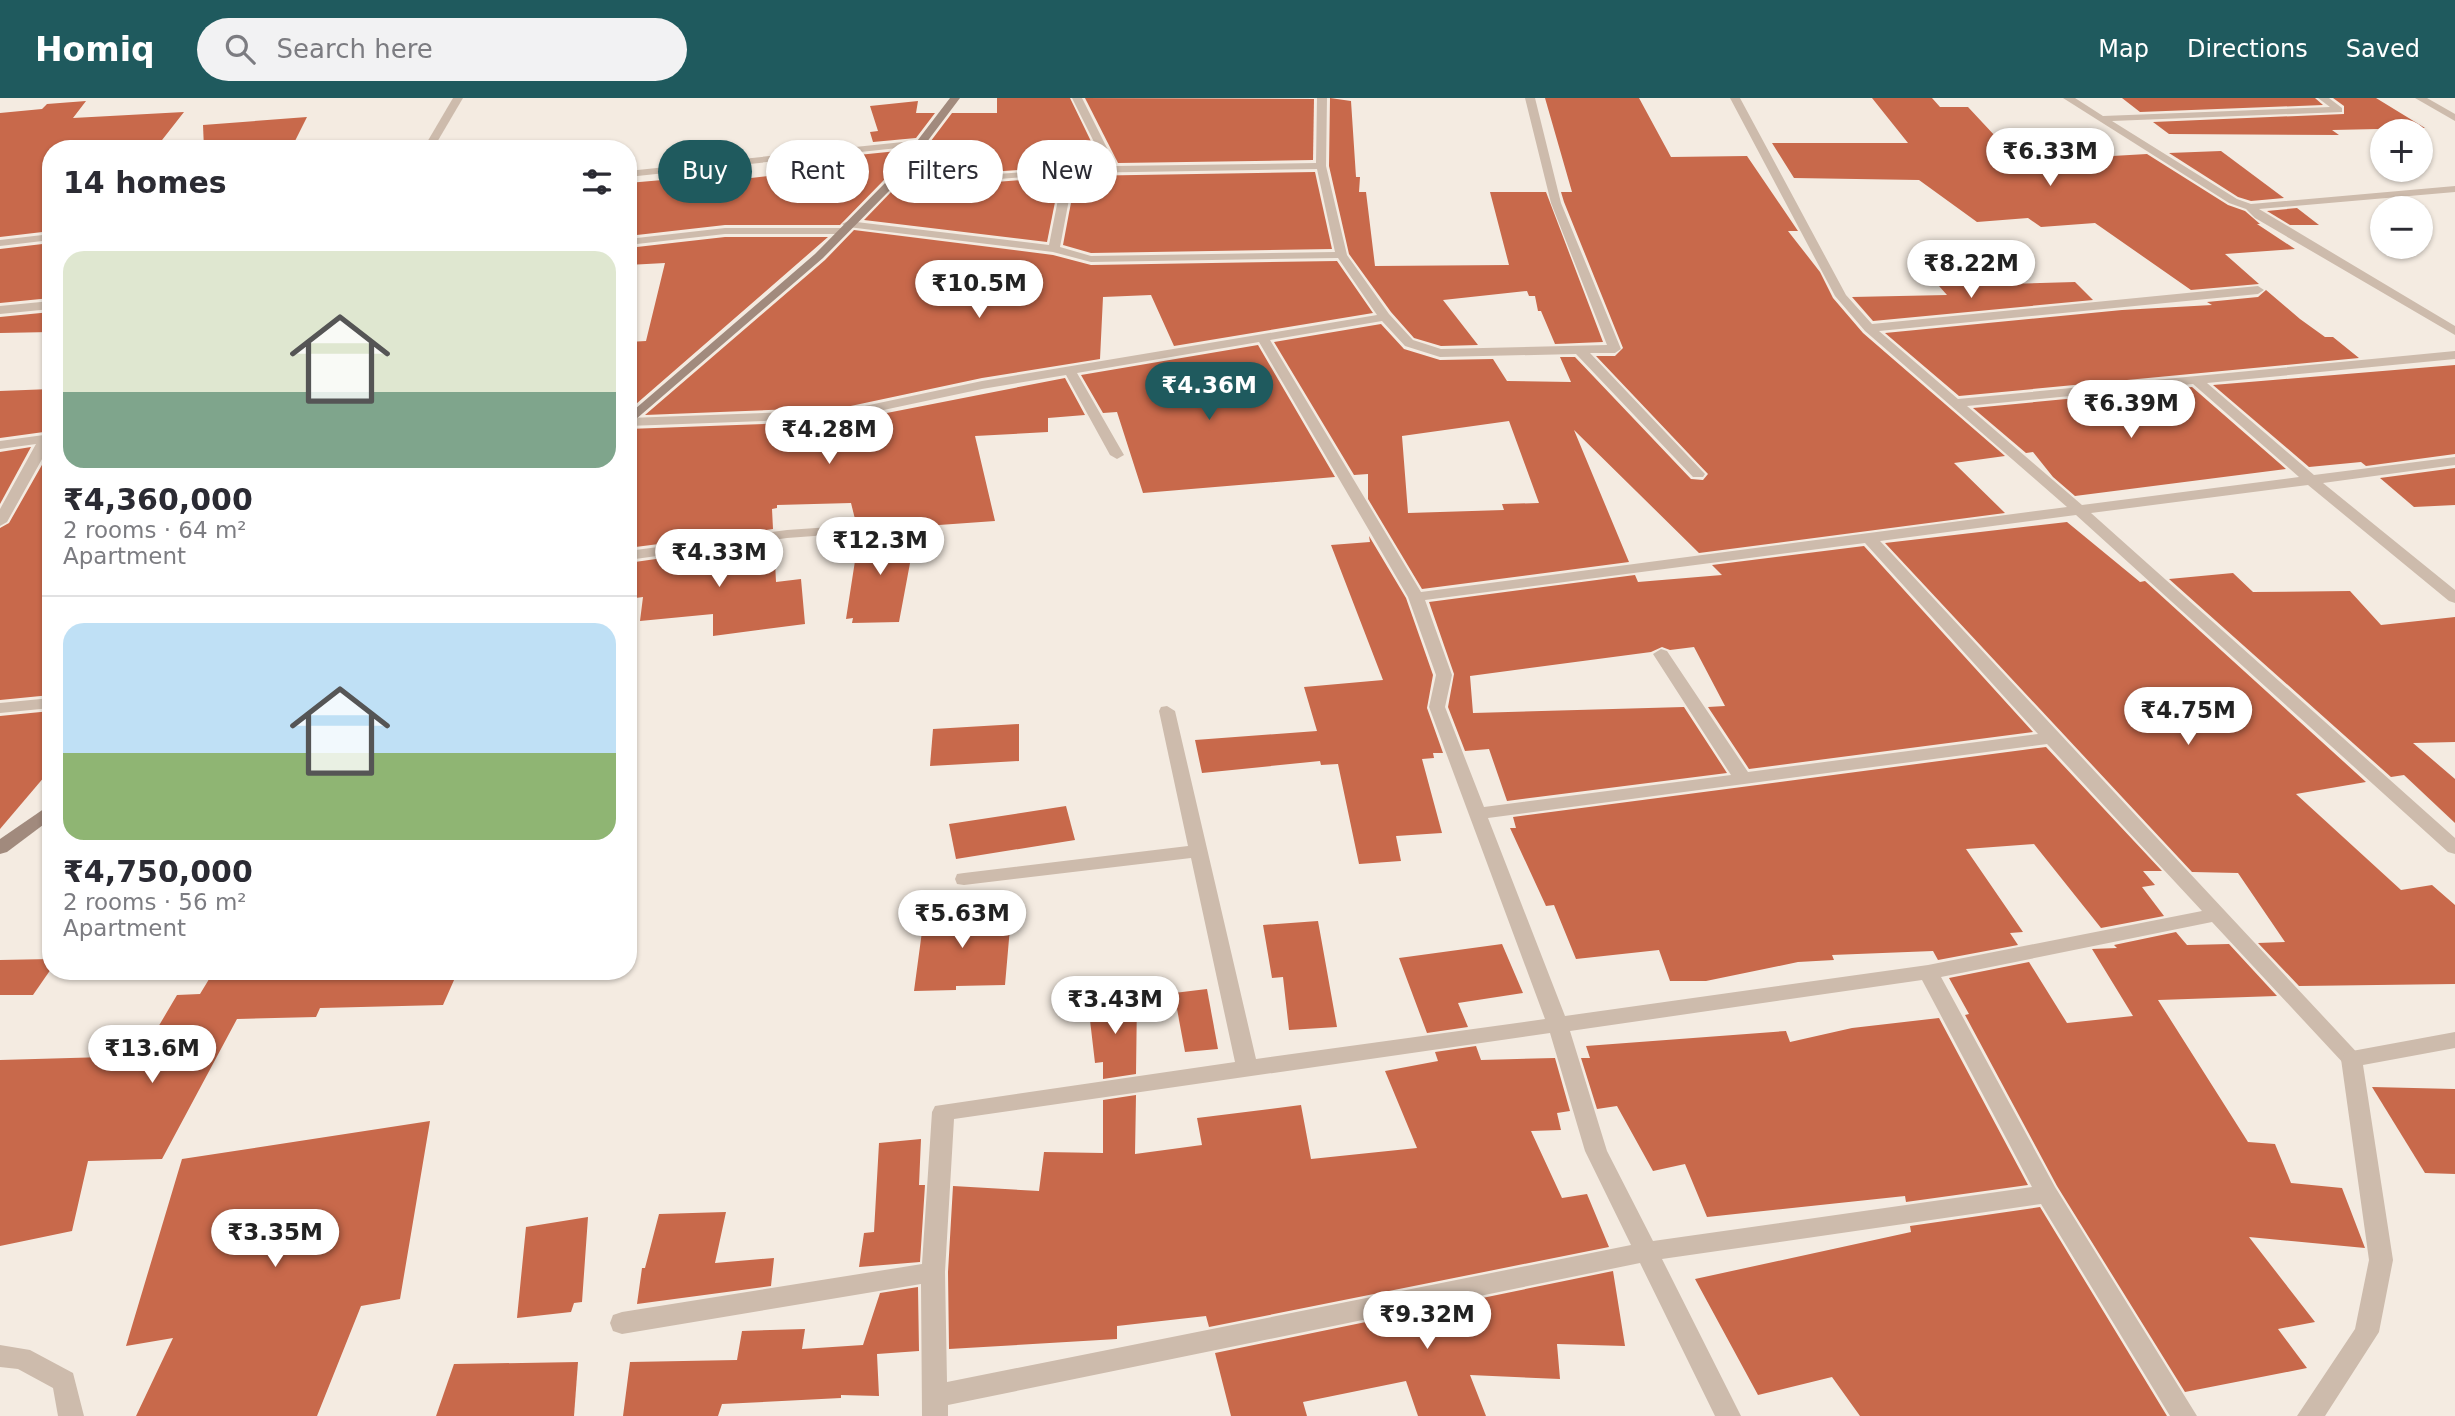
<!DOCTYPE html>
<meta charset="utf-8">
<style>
:root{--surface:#fff;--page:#f2f2f3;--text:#2b2b33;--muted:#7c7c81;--line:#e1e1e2;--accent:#1f5a5e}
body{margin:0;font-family:"DejaVu Sans",sans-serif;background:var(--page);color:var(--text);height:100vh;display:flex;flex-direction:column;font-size:26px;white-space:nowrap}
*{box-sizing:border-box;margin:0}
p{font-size:23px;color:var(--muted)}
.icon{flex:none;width:38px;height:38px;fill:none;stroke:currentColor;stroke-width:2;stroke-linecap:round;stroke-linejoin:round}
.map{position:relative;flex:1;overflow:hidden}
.sheet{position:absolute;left:42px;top:42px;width:595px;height:840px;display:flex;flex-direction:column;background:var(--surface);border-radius:28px;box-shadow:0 2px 5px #0004}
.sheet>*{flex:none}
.hud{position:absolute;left:658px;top:42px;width:665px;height:63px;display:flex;gap:14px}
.buttons{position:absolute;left:2370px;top:21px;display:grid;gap:14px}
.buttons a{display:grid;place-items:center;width:63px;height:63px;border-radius:50%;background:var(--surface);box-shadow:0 2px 5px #0004;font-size:35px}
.price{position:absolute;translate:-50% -60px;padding:0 16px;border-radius:24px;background:#fff;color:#222;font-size:23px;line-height:46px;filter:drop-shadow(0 2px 4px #0008)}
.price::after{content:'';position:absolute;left:50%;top:42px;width:21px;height:16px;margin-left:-10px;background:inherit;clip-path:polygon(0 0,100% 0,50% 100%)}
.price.selected{background:var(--accent);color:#fff}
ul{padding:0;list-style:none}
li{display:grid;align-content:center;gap:14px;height:371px;padding:0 21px}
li+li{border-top:2px solid var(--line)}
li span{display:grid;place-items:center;height:217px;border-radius:21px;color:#555}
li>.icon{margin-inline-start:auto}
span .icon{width:126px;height:126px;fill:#fffc;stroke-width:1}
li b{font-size:30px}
h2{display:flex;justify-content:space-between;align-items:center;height:84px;padding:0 21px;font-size:30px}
.chip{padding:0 24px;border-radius:32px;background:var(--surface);box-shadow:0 2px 5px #0004;font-size:24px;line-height:63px}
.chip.selected{background:var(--accent);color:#fff}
header{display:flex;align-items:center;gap:42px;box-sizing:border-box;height:98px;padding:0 35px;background:var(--accent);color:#fff}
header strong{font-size:33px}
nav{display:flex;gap:38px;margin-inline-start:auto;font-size:24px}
.search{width:490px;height:63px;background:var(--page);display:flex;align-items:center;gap:18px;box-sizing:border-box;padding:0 24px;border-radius:38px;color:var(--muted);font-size:26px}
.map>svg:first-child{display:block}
</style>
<header>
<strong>Homiq</strong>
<div class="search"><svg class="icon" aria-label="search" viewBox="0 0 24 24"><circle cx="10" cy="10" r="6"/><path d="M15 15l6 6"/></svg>Search here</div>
<nav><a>Map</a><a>Directions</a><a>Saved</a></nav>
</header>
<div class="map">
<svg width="2455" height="1318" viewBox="0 0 2455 1318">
<rect width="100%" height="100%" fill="#f4ebe1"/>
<!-- building -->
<g fill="#c8694b" fill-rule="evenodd">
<path d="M997 0H1070L1102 66 903 80 952 15H997Z"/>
<path d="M1085 0 1314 1 1313 62 1118 65Z"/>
<path d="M1330 0 1351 3 1356 79H1360L1359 94H1366L1375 168 1509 167 1490 94H1546L1603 244 1555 246 1541 213H1538L1535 198H1529L1527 193 1443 202 1478 247 1441 248 1414 240 1391 214 1349 156 1329 68Z"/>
<path d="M1545 0H1639L1671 59 1747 58 1798 133H1788L1820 174 1833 200 1863 235 2005 358 1954 365 2005 415 1699 455 1574 332 1629 464 1422 491 1368 401V376L1354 377 1274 244 1381 226 1404 251 1440 262 1493 261 1507 283 1571 284 1560 259H1575L1691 381 1703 382 1708 376 1596 258H1615L1623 250 1564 104 1561 94H1572ZM1509 323 1539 405 1502 406 1504 412 1408 415 1402 338Z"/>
<path d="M1872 0H1932L1940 9H1968L1996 39 2059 34 2095 59 2147 56 2228 107 2245 113 2260 126H2257L2295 151 2225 156 2259 186 2191 192 2095 125 2041 129 2028 120 1977 124 1919 82 1794 80 1772 45H1908Z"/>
<path d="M2122 0H2315L2323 7 2140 14Z"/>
<path d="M2333 0H2376L2425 30 2332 32 2339 37 2169 36 2153 24 2344 16V8Z"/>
<path d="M86 3 73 20 184 14 155 51H51V133L0 139V15L42 11 47 6Z"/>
<path d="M918 3 916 15H935L916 40 873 44 870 34 878 33 870 8Z"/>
<path d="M307 19 291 51H204L203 27Z"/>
<path d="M907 52 883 83 840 127H725L628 138V85L709 78V81L733 78 734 82 818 72 825 71 829 60Z"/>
<path d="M2221 53 2284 100 2251 103 2238 99 2169 55Z"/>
<path d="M1315 74 1332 151 1091 155 1063 147 1076 78Z"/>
<path d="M1060 79 1047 144 864 122 893 92Z"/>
<path d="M2297 110 2319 127H2290L2267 113Z"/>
<path d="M854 132 1053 157 1091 167 1337 163 1373 215 1174 248 1151 197 1103 199 1100 261 982 280 846 309 645 317 825 162Z"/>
<path d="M725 139H828L628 313V244L646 243 665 165 628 167V150Z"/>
<path d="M51 145V200L0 205V151Z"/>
<path d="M2075 184 2093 202 1873 223 1852 199 1947 197 1939 188Z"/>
<path d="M2266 192 2300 221 2325 239H2333L2359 260 1959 298 1885 235 2122 212 2212 207 2207 204 2258 199Z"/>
<path d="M51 214V234L0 235V219Z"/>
<path d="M1258 247 1335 379 1143 395 1117 314 1103 315 1081 277Z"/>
<path d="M2455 267V356L2366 368 2361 364 2309 369 2213 287Z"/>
<path d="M1065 280 1085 317 1048 320V334L975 338 995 423 925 428 924 422 917 420 856 425 851 405 777 407V410L772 411 773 431 628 450V331L846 323Z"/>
<path d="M2192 289 2286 371 2075 398 2053 379 2033 354 2026 355 1973 310Z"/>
<path d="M51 291V333L0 340V293Z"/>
<path d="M31 349 0 406V354Z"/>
<path d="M51 351V597L0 602V430L9 425Z"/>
<path d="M2455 370V407L2414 409 2380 380Z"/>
<path d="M2067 424 2140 484 2145 483 2366 684 2296 696 2401 792 2432 787 2455 807V886L2299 888 2258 845 2285 844 2238 775 2192 774 1885 445Z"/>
<path d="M916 433 899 524 852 525 853 520 846 521 859 437Z"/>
<path d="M1369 438 1406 500 1433 577 1427 610 1443 655H1433L1434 660 1422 661 1442 735 1396 738 1401 763 1359 766 1338 666 1321 667 1320 663 1202 675 1195 642 1317 633 1304 589 1383 582 1331 447 1370 444Z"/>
<path d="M774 444 776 484 801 481 805 526 713 538V516L640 523 643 499 628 501V465Z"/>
<path d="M1864 448 2033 634 1749 671 1708 609 1725 608 1694 549 1670 552 1662 549 1651 554 1470 578 1473 615 1684 609 1727 675 1507 703 1489 651 1465 653 1448 609 1454 576 1429 504 1635 477 1638 484 1722 477 1712 467Z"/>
<path d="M2233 475 2253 494 2350 493 2381 527 2455 519V644L2413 645 2455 681V725L2404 677 2391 679 2169 481Z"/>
<path d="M51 613V671L0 731V618Z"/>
<path d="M1019 626V663L930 668 933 631Z"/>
<path d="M2046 649 2162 773H2143L2155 787 2142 789 2164 818 2101 830 2034 746 1966 751 2023 834 2010 835 2018 847 1938 862 1933 853 1832 857 1834 862 1798 864 1706 883H1670L1659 852 1576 861 1554 807 1546 808 1510 730H1516L1513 719Z"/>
<path d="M1066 708 1075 742 956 761 949 726Z"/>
<path d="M965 810 964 819 1011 818 1005 887 956 888V892L914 893 925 811Z"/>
<path d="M1318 823 1337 929 1289 932 1283 879 1272 880 1263 827Z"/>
<path d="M2176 834 2187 847 2229 846 2277 898 2158 902 2248 1044 2275 1046 2291 1085 2342 1090 2365 1150 2249 1139 2315 1224 2278 1231 2307 1270 2185 1294 2057 1088 1965 917 1969 916 1949 880 2029 864 2067 925 2133 918 2092 851 2117 850 2114 847Z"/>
<path d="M1502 846 1523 895 1458 905 1468 929 1427 935 1399 860Z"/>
<path d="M51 861V871L33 897H0V862Z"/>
<path d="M214 873H458L443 907 320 910 316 919 237 921 162 1061 88 1063 72 1133 0 1148V962L141 958 177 897 200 896Z"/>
<path d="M1207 891 1218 951 1185 954 1174 895Z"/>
<path d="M1137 899 1136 976 1103 981V964L1095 965 1088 905Z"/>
<path d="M1939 920 2028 1087 1906 1104 1905 1098 1707 1119 1685 1066 1653 1073 1617 1008 1597 1011 1581 960H1590L1586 948 1786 933 1790 944 1852 930Z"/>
<path d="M1476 948 1481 962 1555 960 1570 1013 1557 1015 1561 1032 1531 1033 1562 1100 1587 1096 1609 1149 1209 1229 1206 1218 1117 1228V1241L949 1251 948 1174 953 1088 1039 1093 1044 1054 1103 1055V1002L1136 997 1135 1056 1202 1047 1197 1020 1301 1007 1311 1061 1417 1050 1385 973 1438 963 1435 954Z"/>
<path d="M2372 989 2455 991V1076L2425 1075Z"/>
<path d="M430 1023 400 1201 361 1208 317 1318H136L173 1240 126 1248 182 1061Z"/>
<path d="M921 1041 919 1087H925L920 1164 859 1169 864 1135 874 1134 879 1045Z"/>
<path d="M2040 1109 2167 1318H1860L1832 1279 1758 1297 1695 1181 1911 1134 1910 1128Z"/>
<path d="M726 1114 715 1165 774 1160 771 1188 637 1206 642 1170H645L659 1116Z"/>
<path d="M588 1119 582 1204 574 1205 571 1214 517 1220 526 1129Z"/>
<path d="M1613 1173 1625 1248 1557 1246 1560 1281 1470 1277 1486 1318H1418L1406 1283 1303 1304 1307 1318H1231L1215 1255Z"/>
<path d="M918 1189 919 1253 877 1256 879 1298 841 1297V1300L722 1306 718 1318H623L630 1264 737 1262 742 1233 805 1231 802 1251 863 1247 880 1195Z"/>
<path d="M578 1264 574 1318H436L454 1266Z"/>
</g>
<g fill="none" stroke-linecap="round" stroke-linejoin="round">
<!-- minor -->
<g fill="#cdbbac" fill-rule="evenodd">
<path d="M453 0H463L433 51H423Z"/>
<path d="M1072 0H1082L1116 68 1316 65 1317 0H1327L1326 68 1347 157 1389 216 1413 242 1441 251 1607 247 1551 105 1525 0H1535L1561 105 1621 251 1615 255H1590L1705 376 1703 379H1693L1576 256 1440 259 1405 248 1382 223 1270 242 1421 494 2067 409 1865 233 1835 198 1730 0H1740L1846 197 1872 226 2258 188 2264 192 2258 196 1879 233 1958 301 2455 253V261L2207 285 2314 377 2455 359V367L2323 385 2455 492V505L2449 503 2308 387 2091 415 2455 740V756L2448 754 2076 417 1880 443 2363 961 2359 967 2352 969 2345 967 2212 824 1941 879 2055 1089 2197 1318H2170L2041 1106 1662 1161 1741 1318H1715L1640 1165 948 1307V1318H922L921 1186 622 1236 613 1233 610 1225 613 1217 622 1214 922 1166 932 1014 935 1008 1235 964 1191 760 964 787 957 786 955 781 957 776 964 775 1188 748 1159 613 1161 609 1167 608 1175 613 1256 961 1545 921 1429 609 1436 577 1408 499 1259 244 1077 275 1124 357 1117 361 1110 357 1066 277 982 291 846 320 628 328 629 320 846 312 982 283 1377 217 1338 160 1091 164 1053 154 848 129 842 126 848 123 1049 147 1063 76 889 90 884 87 889 84 1106 68ZM1317 71 1335 154 1091 158 1060 149 1074 75ZM2193 286 2299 379 2082 407 1967 308ZM1865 445 2038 636 1748 674 1667 553 1661 551 1653 556 1731 677 1484 709 1445 609 1452 577 1425 502ZM2047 646 2202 813 1928 867 1565 918 1488 720ZM1922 882 2032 1089 1653 1143 1607 1053 1570 933ZM1550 935 1585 1053 1631 1147 947 1284 945 1174 954 1021Z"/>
<path d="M2063 0H2075L2103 18 2330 9 2318 0H2329L2342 10V14L2112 23 2237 101 2251 106 2455 88V94L2259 111 2455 228V237L2255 120 2246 111 2229 105Z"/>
<path d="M2415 0H2427L2455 16V23Z"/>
<path d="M725 130H841L847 133 841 136H725L628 147V141Z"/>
<path d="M51 203V211L0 216V208Z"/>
<path d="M51 336V345L7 424 0 428V411L36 346 0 351V343Z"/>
<path d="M917 423 922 424V430L787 440 628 462V453L787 432Z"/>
<path d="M51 600V610L0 615V605Z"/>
</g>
<!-- tertiary -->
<g fill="#cdbbac" fill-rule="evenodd">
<path d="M922 42 926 43V47L628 79V73Z"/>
<path d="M51 136V142L0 148V142Z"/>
<path d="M2455 934V950L2363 967 2393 1162 2379 1234 2325 1318H2297L2355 1231 2369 1162 2341 961 2345 955 2352 953Z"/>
<path d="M0 1247 30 1252 73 1275 84 1318H58L53 1290 18 1271 0 1269Z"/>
</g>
<!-- secondary -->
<g fill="#a18a7d" fill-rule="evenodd">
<path d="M950 0H960L893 89 823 160 628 328V317L815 156 885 85Z"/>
<path d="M51 706V721L7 754 0 756V741Z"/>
</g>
</g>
</svg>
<div class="buttons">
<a>+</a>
<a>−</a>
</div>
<b class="price" style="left:2050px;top:90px">₹6.33M</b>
<b class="price" style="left:1971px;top:202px">₹8.22M</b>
<b class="price" style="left:979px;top:222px">₹10.5M</b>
<b class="price selected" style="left:1209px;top:324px">₹4.36M</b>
<b class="price" style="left:2131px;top:342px">₹6.39M</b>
<b class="price" style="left:829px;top:368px">₹4.28M</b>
<b class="price" style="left:880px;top:479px">₹12.3M</b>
<b class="price" style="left:719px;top:491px">₹4.33M</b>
<b class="price" style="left:2188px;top:649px">₹4.75M</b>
<b class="price" style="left:962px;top:852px">₹5.63M</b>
<b class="price" style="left:1115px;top:938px">₹3.43M</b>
<b class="price" style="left:152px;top:987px">₹13.6M</b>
<b class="price" style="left:275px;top:1171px">₹3.35M</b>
<b class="price" style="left:1427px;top:1253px">₹9.32M</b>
<div class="hud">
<a class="chip selected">Buy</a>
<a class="chip">Rent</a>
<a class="chip">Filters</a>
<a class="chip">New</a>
</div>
<section class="sheet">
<h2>14 homes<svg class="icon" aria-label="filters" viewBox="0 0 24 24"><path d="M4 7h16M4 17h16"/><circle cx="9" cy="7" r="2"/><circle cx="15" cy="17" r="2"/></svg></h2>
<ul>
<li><span style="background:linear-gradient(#dfe7d0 65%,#7fa58c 0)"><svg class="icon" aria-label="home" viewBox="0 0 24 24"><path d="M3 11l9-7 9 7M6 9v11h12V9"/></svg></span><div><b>₹4,360,000</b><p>2 rooms · 64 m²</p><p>Apartment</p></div></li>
<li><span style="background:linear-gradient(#bfe0f5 60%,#8fb573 0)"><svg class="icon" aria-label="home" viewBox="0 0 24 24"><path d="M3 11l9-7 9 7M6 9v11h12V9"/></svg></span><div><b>₹4,750,000</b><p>2 rooms · 56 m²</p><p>Apartment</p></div></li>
</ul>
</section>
</div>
